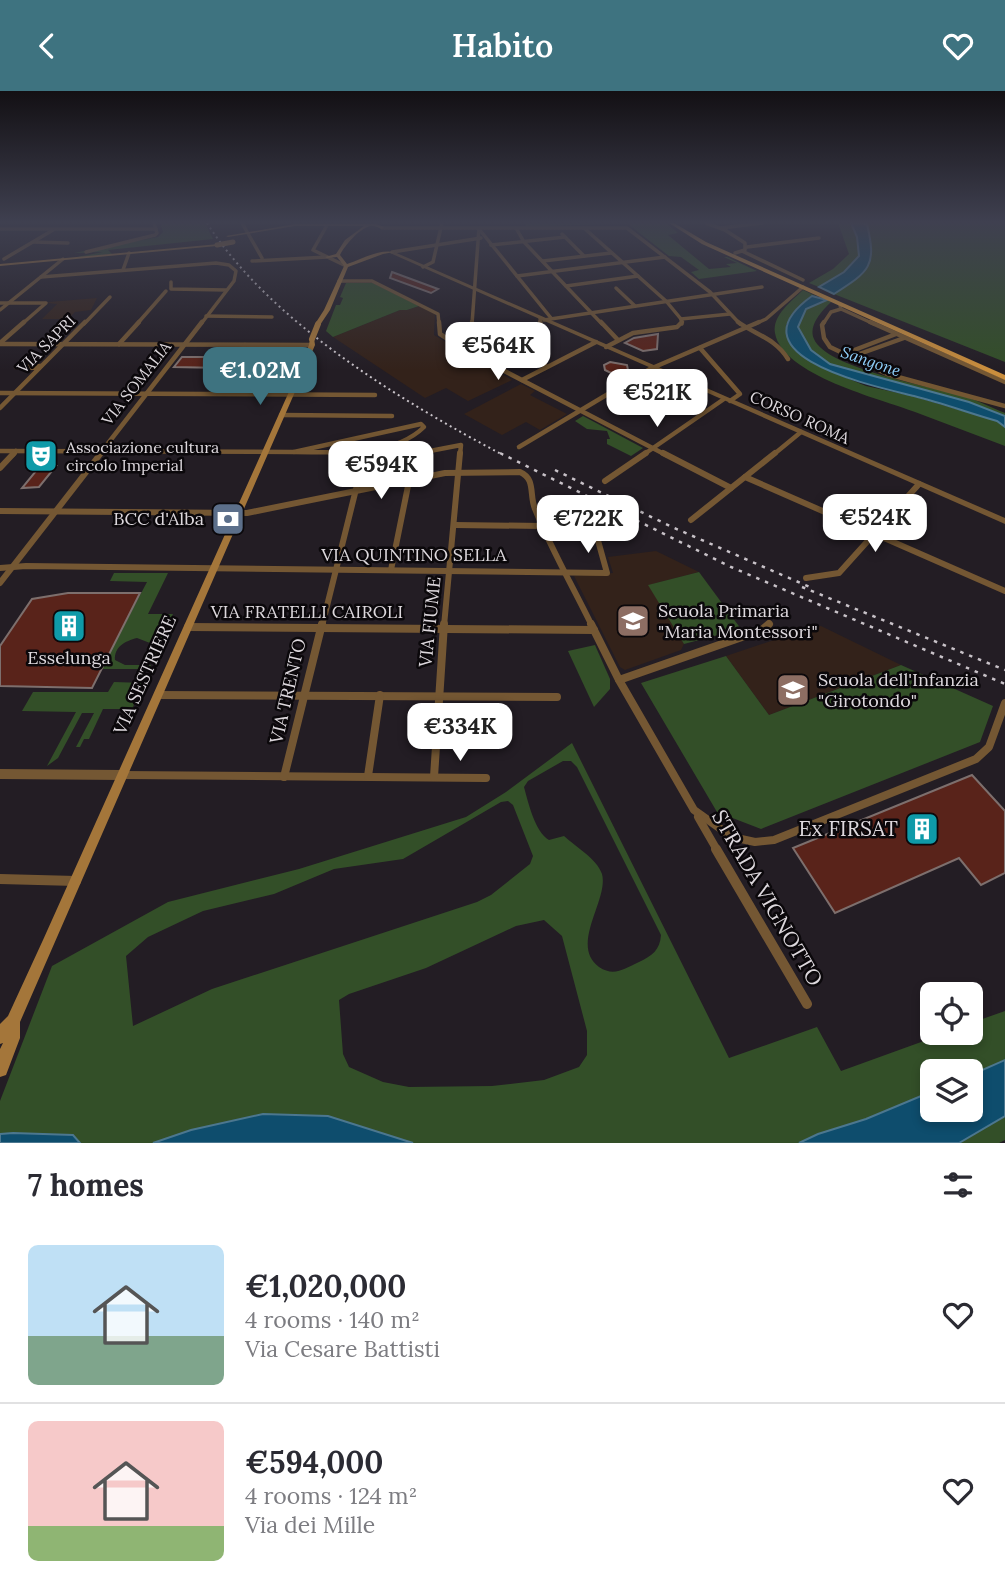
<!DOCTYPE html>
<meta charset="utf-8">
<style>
:root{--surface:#fff;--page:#f2f2f3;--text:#2b2b33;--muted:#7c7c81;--line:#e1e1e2;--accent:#3e7380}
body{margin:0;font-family:Lora,serif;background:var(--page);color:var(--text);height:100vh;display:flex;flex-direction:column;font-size:26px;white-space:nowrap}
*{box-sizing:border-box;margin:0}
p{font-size:23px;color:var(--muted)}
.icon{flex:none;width:38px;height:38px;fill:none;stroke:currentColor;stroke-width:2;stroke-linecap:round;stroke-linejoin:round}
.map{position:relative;height:1052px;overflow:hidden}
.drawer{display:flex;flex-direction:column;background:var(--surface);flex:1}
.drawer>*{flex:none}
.tools{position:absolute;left:920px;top:891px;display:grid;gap:14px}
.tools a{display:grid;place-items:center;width:63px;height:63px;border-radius:10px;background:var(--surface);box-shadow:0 4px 10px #0003;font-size:35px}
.price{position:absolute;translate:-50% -60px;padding:0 16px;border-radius:14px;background:#fff;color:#222;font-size:23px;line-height:46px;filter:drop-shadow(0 2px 4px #0008)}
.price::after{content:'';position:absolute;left:50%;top:42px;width:21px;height:16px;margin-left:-10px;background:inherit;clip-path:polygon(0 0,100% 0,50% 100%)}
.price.active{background:var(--accent);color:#fff}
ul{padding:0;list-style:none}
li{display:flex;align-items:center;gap:21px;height:175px;padding:0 28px}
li+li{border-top:2px solid var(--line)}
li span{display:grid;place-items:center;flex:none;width:196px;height:140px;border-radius:10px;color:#555}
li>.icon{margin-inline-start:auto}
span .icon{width:84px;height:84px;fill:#fffc;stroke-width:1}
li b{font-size:30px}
h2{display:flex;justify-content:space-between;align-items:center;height:84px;padding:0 28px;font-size:30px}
header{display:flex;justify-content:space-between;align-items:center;height:91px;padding:0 28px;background:var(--accent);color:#fff;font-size:32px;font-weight:600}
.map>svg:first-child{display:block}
</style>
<header><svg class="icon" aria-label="back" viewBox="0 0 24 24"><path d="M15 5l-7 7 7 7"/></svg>Habito<svg class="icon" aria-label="heart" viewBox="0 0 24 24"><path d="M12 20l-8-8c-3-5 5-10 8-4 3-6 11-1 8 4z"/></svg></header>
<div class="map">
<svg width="1005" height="1052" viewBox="0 0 1005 1052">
<rect width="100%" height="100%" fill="#231d24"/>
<!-- education -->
<g fill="#33221a">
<path d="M97 207 91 219 75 221 68 228H42L57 213 47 212 49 211Z"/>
<path d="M419 215 435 223 434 244 512 289 468 310 446 297 425 307 333 246 400 219H407Z"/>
<path d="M521 293 535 300 530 304 567 323 540 339 526 331 502 344 464 323Z"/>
<path d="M656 460 699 481 649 494 684 553 681 559 625 579 620 576 574 485 613 482 608 466Z"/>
<path d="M821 535 901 574 769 624 726 565 777 548V542L789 537Z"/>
</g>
<!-- green -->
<g fill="#334f28" fill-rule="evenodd">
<path d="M160 132H205L213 148 108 159 112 163 72 167 103 161 74 162 158 146 163 141Z"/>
<path d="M526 132H666L678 142 668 144 709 178 731 176 726 173 737 172 724 166H727L757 180 699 188 691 181 699 179 681 166 669 165 628 133 526 135Z"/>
<path d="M838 132H851L857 146 859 165 845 181 819 196 809 192 833 178 849 163Z"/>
<path d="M866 132H1005V271L834 203 850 192 870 143Z"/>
<path d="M346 192H373L419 215 407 219H400L333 246 326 240 336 214H340L343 207 340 206Z"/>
<path d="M803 199 816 205H812L786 234 820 276 866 295 912 305 997 330 1005 336V355C975 344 945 332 915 321 881 308 782 284 775 242 772 224 792 210 803 199Z"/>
<path d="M827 209 831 211C822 220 808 234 814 248 826 277 929 295 959 304 975 308 990 316 1005 322V325L969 311 830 273 811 259 798 236 806 218Z"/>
<path d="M583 325 643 357 631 365 607 353V348H610L607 340 587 338 575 330Z"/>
<path d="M699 481 741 538 684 553 648 494Z"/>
<path d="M114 482H168L148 523H173L155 564H146L150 552 137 547C125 550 114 556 115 569L125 574H151L150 578H101L147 491 110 490Z"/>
<path d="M595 554 610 588V598L594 616 568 560Z"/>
<path d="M726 565 769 624 901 574 993 615 980 651 761 738 717 721 641 592Z"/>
<path d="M114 591 144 592 132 618H103L89 648H84L80 656H76L94 622H82L58 667 47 675 76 621 22 620 33 601H108Z"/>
<path d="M572 652 729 967 817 936 841 980 946 942H971V932L1005 920V969L971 984V980H933V1000L866 1028 818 1043 799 1052H413L328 1025 263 1023 191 1039 153 1052H80L73 1044 0 1043V1010L52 875 168 811 299 778 466 726 506 701ZM563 670H571L577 676 661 844C660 859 652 865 639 871 624 878 614 886 599 876 569 854 609 809 602 783 597 768 576 756 564 745L549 749C535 741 528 711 524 696L528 690ZM508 710 513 714 533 765 530 773 491 804 477 811 212 898 133 935 126 865 148 846 203 820 274 803 334 778 403 768 501 711ZM544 829 562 845 587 940V964L579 976 544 989 492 995 409 996 383 991 349 976 343 963 339 909 349 903 426 877 516 835Z"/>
<path d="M1005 1025V1049L999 1052H960Z"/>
</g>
<!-- water -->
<g fill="#0e4d6d" stroke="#4c778f" stroke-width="2">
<path d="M851 132 867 133C877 175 870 180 834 203L819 196 844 181 859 165 857 146Z"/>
<path d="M812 205 827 209 806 218 798 236 811 259 830 273 969 311 1005 325V336L997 330C969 322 942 312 914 305 874 295 728 265 812 205Z"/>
<path d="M1005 969V1025L959 1052H799L818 1043 866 1028 933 1000V1018H971V984Z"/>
<path d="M263 1023 328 1025 413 1052H153L191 1039Z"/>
<path d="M13 1042 73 1044 80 1052H0V1043Z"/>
</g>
<!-- building -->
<g fill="#59231a" stroke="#7d6f6d" stroke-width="2">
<path d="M392 181 438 198 431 202 390 187Z"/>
<path d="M658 243 657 258 643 260 625 252 634 247Z"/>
<path d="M182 266H223L231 267 224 277 174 276Z"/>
<path d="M610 271 627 274 628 279 622 283H613L605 279 604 274Z"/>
<path d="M40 375H56L39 396 22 397Z"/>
<path d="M68 502H140L92 597 0 595V555L32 508Z"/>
<path d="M972 684 1005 720V782L981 794 959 767 835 822 793 757Z"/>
</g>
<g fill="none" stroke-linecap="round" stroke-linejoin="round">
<!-- minor-far4 -->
<g stroke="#745733" stroke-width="3.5">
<path d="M242 132 262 167"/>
<path d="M706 132 725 139 745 152V159L735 162"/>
<path d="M326 136 313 159 346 175"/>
<path d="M382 137H627L710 201 740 233"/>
<path d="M516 137 524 151 602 233"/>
<path d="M584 137 666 210 681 228"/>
<path d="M721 137 762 132"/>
<path d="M0 138H156"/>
<path d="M479 138 551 227"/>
<path d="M562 143 584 165"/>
<path d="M34 151 68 152"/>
<path d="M491 154 565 146"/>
<path d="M747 156 819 147"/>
<path d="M742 160 803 189"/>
<path d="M86 161 155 144 157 142 154 132"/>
<path d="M392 161 481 147"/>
<path d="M4 168 53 139"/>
<path d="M252 170 327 166"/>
<path d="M543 170 611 162"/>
<path d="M423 176 433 171 442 132"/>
<path d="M123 179 129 162"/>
<path d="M517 185 665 166"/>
<path d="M41 186 216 172 229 174 236 180 234 190 201 233"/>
<path d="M339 190H372L438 223 439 233"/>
<path d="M171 191V198L226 199"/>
<path d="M566 195 638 185"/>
<path d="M616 197 635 215"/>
<path d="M0 212H45"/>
<path d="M840 214 841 218 874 233"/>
<path d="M0 219 63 168"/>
<path d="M206 225 272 226"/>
<path d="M540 227 541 233"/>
<path d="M681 228 730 223"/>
<path d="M681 228 682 233"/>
<path d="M544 229 762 196"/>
<path d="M22 233 46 212"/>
<path d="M84 233 110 206"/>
<path d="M137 233 166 200"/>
<path d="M472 233 479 137"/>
<path d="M755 233 766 228 803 196"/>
<path d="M823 233 831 221 841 218"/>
</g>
<!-- minor-far3 -->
<g stroke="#745733" stroke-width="4.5">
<path d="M439 231 440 243 466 260 666 364"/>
<path d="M540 231 545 277"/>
<path d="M601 231 618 249"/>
<path d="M738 231C756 244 775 247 788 268"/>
<path d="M824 231 822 234 824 247 830 256 887 283 1005 315"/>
<path d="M870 231 1005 291"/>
<path d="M0 252 24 231"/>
<path d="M0 253 312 254"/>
<path d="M119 253 139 231"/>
<path d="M606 256 633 242 677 236 682 231"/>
<path d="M700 257 740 303 730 310"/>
<path d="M466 260 471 252 472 231"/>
<path d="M844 263 896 243"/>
<path d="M851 266 904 247"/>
<path d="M39 277 16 276 41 275"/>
<path d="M522 289 596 251"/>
<path d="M0 302 375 304"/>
<path d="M215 302 245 254"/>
<path d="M0 317 85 231"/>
<path d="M281 324 392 325"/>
<path d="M421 333 424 336C392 367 335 361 294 361Z"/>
<path d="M519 356 650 278 759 231"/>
<path d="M0 360 294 361"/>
<path d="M13 364 16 360"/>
<path d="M99 364 202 231"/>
<path d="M365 364 366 358"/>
<path d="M409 364 461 354 460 364"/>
<path d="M643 364 724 308"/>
<path d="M773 364 801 341"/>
</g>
<!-- minor-far2 -->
<g stroke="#745733" stroke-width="6">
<path d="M663 362 731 397"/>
<path d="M363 372 418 362"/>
<path d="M0 377 14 362"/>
<path d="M745 386 1005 500"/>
<path d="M605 390 646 362"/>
<path d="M0 420 247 422 445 382 520 381C536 388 529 404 535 418 551 458 573 496 592 535"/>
<path d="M691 429 775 362"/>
<path d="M455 434 542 435"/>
<path d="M0 477 26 475 607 482 594 435"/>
<path d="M391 479 409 390"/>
<path d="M806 487 839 482 919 393"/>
<path d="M0 492 101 362"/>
<path d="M322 535 365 362"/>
<path d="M444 535 460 362"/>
<path d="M767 535 769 533"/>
</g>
<!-- minor-far1 -->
<g stroke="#745733" stroke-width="8">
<path d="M591 533 619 589 694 719 732 746 755 751 774 749 976 668 989 656 1005 612"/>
<path d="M188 536 594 539"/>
<path d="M619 589 762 539 769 533"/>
<path d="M158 604 557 606"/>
<path d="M122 684 486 687"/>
<path d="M368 685 380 604"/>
<path d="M284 686 322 533"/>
<path d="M434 686 444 533"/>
<path d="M698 726 717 759"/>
</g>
<!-- minor -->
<g stroke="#745733" stroke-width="10">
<path d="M716 758 807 913"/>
<path d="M0 788 76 790"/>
</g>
<!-- tertiary -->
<g fill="#745733" fill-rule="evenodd">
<path d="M392 160 1005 427V433L390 162Z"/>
<path d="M0 678 122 679 126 680 127 684 126 688 122 689 0 688Z"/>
</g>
<!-- secondary -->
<g fill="#a4763a" fill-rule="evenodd">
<path d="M295 133H376L384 136 382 138C378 137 375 134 370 135 359 138 345 154 340 164L347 173C362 168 379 158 394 161L383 163 348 176 330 219 320 234 318 235 315 233 324 219 344 175 337 166 327 167 325 166 336 163 345 149 364 135H295L228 146 226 145Z"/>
<path d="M219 153 217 155 0 175V173Z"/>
<path d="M310 247H314L315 254 298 294 20 931V947L6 984 0 986V958L3 952 0 953V933L8 925 43 849 292 294 309 254Z"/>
</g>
<!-- primary -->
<path fill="#ca8e3d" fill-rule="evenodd" d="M669 132H674L706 151 1005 284V289L702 153Z"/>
<!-- rail-far1 -->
<path stroke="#c8c2c8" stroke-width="2" stroke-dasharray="2 3.5" stroke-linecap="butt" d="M207 132C270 231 401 310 503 364"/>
<!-- rail -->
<g stroke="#c8c2c8" stroke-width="2.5" stroke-dasharray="3.5 6" stroke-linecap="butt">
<path d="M500 362 731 476 1005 593"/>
<path d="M555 379 672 436 812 497"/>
<path d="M802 496 1005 579"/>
</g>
<!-- secondary-bridge-far1 -->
<path stroke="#a4763a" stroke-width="5" d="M217 154 233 151"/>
<!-- secondary-bridge -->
<path stroke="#a4763a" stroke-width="6" d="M312 248 318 233"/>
</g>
<!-- sky -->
<linearGradient id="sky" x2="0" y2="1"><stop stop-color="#131014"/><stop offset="0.47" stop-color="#3f4050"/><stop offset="1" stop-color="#3f4050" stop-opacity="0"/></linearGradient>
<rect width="1005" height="279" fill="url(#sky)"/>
<!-- icons -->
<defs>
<symbol id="theatre-square" viewBox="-11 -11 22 22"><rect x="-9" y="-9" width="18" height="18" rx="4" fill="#0f9aa8" stroke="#0b080b"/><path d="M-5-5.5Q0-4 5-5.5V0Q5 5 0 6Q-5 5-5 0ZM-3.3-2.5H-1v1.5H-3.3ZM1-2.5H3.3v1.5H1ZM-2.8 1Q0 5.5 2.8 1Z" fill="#fff"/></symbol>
<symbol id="bank-square" viewBox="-11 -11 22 22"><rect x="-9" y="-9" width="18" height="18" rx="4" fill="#5c6f8a" stroke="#0b080b"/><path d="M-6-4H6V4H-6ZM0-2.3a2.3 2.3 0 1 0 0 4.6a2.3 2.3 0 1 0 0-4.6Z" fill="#fff"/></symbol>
<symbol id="school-square" viewBox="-11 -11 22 22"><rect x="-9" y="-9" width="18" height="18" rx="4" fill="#8d6e63" stroke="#0b080b"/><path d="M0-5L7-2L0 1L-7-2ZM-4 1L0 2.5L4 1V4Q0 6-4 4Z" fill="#fff"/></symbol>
<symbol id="building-square" viewBox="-11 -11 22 22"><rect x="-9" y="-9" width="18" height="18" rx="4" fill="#0f9aa8" stroke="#0b080b"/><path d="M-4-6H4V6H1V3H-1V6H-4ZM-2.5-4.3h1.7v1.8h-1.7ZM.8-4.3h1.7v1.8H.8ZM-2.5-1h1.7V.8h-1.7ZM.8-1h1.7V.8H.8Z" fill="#fff"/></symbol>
</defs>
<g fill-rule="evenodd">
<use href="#theatre-square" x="22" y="346" width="38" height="38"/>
<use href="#bank-square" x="209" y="409" width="38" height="38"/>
<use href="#school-square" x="614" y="511" width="38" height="38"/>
<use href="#building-square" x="50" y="516" width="38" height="38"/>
<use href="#school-square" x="774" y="580" width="38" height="38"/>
<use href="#building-square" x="903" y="719" width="38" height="38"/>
</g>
<g text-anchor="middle" stroke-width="5" stroke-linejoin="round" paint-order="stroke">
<!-- far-street labels -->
<g font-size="16" fill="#ddd8dd" stroke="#0b080b">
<text transform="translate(46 253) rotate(-45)" y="6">VIA SAPRI</text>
<text transform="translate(136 292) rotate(-52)" y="6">VIA SOMALIA</text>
<text transform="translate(800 326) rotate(24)" y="6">CORSO ROMA</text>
</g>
<!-- far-water labels -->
<g font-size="16" font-style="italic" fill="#8fd0fb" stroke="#0b080b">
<text transform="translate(871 270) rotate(19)" y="6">Sangone</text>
</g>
<!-- far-poi labels -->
<g font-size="16" fill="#ddd8dd" stroke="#0b080b" text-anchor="start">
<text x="66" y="362">Associazione cultura<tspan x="66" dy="18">circolo Imperial</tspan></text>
</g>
<!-- poi labels -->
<g font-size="18" fill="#ddd8dd" stroke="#0b080b" text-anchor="start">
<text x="204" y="434" text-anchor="end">BCC d'Alba</text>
<text x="658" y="526">Scuola Primaria<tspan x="658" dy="21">"Maria Montessori"</tspan></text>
<text x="69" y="573" text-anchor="middle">Esselunga</text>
<text x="818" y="595">Scuola dell'Infanzia<tspan x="818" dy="21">"Girotondo"</tspan></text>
</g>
<!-- street labels -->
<g font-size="18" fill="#ddd8dd" stroke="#0b080b">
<text x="414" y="470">VIA QUINTINO SELLA</text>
<text x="307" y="527">VIA FRATELLI CAIROLI</text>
<text transform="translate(430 531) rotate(-84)" y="6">VIA FIUME</text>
<text transform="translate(145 584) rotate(-66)" y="6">VIA SESTRIERE</text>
<text transform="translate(288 600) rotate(-77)" y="6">VIA TRENTO</text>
</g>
<!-- near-poi labels -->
<g font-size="21" fill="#ddd8dd" stroke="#0b080b" text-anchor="end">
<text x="898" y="745">Ex FIRSAT</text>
</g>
<!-- near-street labels -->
<g font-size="21" fill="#ddd8dd" stroke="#0b080b">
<text transform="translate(767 807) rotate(60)" y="7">STRADA VIGNOTTO</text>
</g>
</g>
</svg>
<div class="tools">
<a><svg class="icon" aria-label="locate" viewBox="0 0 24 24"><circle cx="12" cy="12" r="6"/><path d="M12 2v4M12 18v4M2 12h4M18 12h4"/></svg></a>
<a><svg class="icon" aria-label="layers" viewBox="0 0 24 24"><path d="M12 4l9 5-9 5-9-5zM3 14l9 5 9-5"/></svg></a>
</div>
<b class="price" style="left:498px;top:291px">€564K</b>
<b class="price active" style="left:260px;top:316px">€1.02M</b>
<b class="price" style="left:657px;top:338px">€521K</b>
<b class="price" style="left:381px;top:410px">€594K</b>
<b class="price" style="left:875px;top:463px">€524K</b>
<b class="price" style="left:588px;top:464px">€722K</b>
<b class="price" style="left:460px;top:672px">€334K</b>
</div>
<section class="drawer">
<h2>7 homes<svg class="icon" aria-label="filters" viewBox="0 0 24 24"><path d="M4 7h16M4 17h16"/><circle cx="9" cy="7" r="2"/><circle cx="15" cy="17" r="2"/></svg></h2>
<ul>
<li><span style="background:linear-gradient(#bfe0f5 65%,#7fa58c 0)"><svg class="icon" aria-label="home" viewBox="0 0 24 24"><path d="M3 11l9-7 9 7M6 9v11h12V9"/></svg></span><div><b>€1,020,000</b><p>4 rooms · 140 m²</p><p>Via Cesare Battisti</p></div><svg class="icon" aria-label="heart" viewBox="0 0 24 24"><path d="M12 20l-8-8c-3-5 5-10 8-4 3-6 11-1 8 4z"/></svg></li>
<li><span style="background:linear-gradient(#f6c9c9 75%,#8fb573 0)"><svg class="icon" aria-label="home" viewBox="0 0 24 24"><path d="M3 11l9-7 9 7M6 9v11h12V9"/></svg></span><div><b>€594,000</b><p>4 rooms · 124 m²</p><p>Via dei Mille</p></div><svg class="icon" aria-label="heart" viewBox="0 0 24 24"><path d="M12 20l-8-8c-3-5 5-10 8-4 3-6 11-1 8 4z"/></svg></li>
</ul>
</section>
